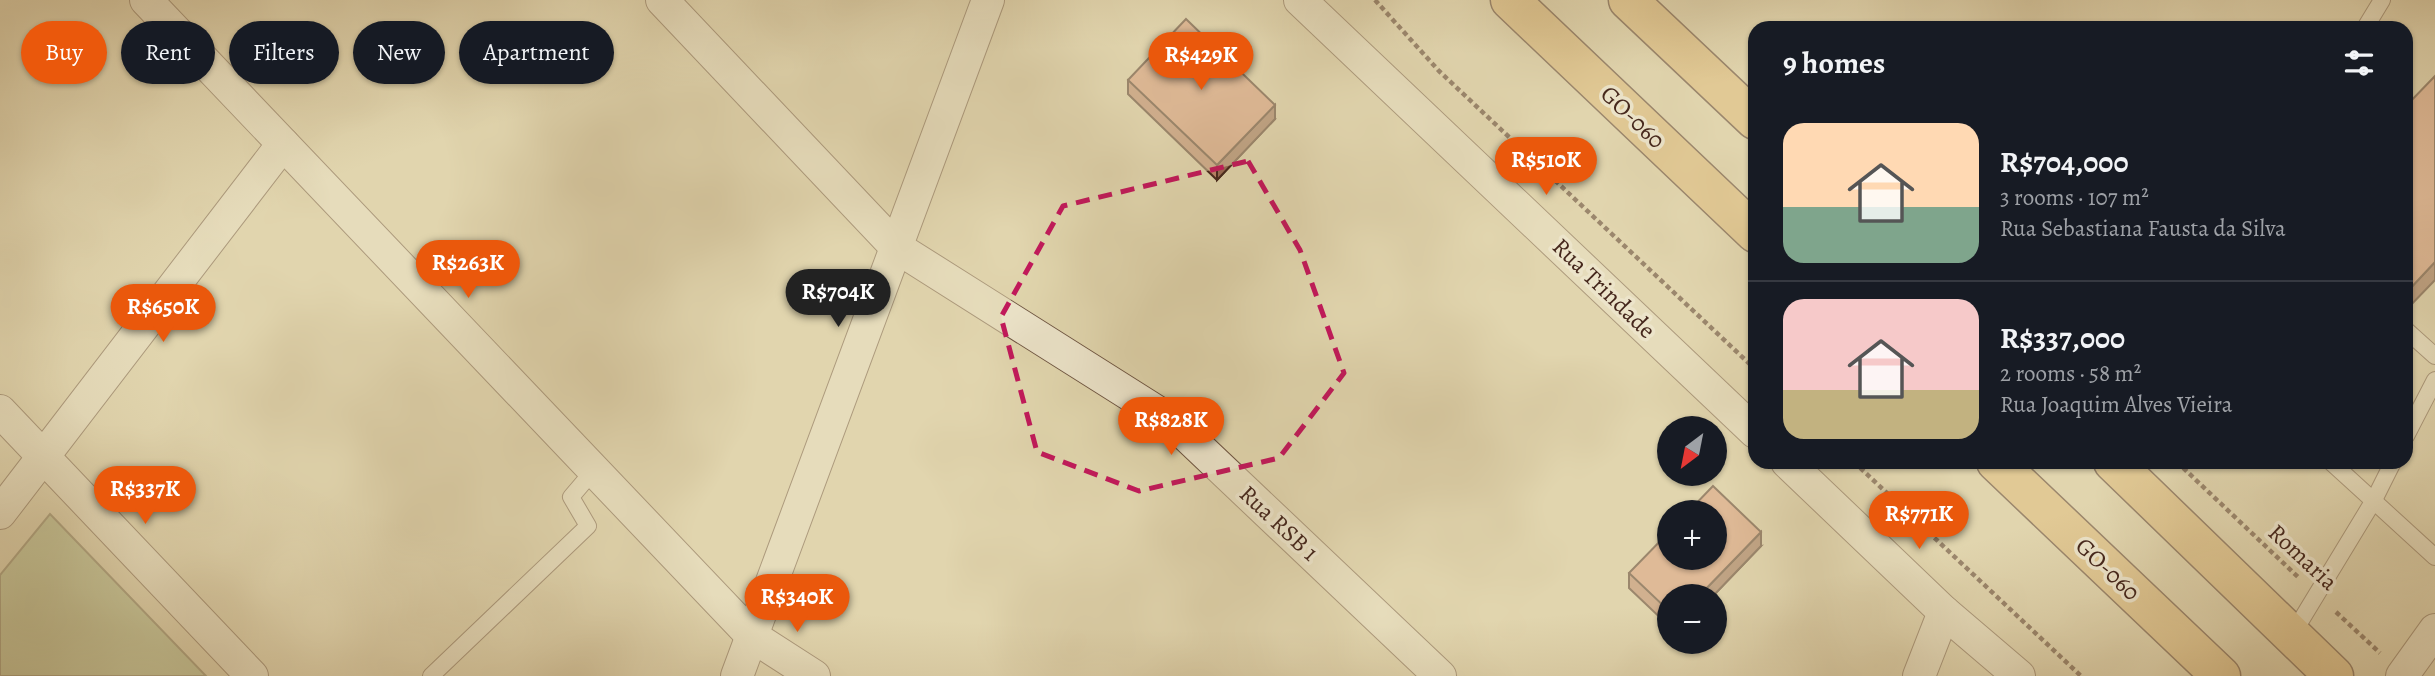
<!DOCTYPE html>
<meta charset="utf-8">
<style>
:root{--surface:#171b24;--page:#20242c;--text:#f1f3f6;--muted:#9ea1a6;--line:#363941;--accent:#ea580c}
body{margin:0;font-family:Alegreya,serif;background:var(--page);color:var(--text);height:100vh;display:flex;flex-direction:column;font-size:26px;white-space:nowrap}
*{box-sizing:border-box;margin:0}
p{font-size:23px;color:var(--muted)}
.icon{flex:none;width:38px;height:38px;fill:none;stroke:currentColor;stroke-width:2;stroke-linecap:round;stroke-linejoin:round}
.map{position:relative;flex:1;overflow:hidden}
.panel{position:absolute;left:1748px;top:21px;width:665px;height:448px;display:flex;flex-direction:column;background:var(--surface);border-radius:21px;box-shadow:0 2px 5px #0004}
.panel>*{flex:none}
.guide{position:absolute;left:21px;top:21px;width:665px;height:63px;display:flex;gap:14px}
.needle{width:46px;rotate:212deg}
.controls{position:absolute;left:1657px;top:416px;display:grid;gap:14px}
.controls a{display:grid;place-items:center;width:70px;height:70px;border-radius:50%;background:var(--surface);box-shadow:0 2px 5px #0004;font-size:35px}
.price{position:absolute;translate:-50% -60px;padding:0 16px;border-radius:24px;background:var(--accent);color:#fff;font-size:23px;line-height:46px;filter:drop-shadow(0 2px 4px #0008)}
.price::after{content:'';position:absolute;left:50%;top:42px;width:21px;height:16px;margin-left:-10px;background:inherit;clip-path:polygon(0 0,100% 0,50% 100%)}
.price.active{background:#222;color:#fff}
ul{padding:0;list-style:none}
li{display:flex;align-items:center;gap:21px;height:175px;padding:0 35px}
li+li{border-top:2px solid var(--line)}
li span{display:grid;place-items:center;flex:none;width:196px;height:140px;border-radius:21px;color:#555}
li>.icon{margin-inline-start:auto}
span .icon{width:84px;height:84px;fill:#fffc;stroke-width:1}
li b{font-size:30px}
h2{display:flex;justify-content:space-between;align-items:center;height:84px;padding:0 35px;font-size:30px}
.chip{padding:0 24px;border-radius:32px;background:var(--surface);box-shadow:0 2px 5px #0004;font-size:24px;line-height:63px}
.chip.active{background:var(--accent);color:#fff}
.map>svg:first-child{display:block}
</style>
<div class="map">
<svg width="2435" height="676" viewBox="0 0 2435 676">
<rect width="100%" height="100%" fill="#e1d6ae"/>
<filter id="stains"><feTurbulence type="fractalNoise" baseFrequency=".00286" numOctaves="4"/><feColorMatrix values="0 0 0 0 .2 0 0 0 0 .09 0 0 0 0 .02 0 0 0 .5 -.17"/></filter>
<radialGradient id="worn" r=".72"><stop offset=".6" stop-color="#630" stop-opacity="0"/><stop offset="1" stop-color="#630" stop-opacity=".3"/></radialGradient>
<!-- green -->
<path fill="#b0be8c" stroke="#7b7354" stroke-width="2" d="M50 514 206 676H0V575Z"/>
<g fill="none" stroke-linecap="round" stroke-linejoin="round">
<defs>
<g id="service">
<path d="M2365 28 2382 0"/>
<path d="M2406 330 2435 356"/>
<path d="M2406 436 2435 380"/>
<path d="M2331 462 2435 557"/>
<path d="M2292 635 2374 500 2393 462"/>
<path d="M431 676 588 526 571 497 594 470"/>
</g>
<g id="minor">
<path d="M146 0 752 636 814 676"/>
<path d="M662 0 896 247 1170 420 1440 676"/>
<path d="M1300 0 1755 432"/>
<path d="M0 411 252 676"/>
<path d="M1787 462 1944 612 2019 676"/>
<path d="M0 513 283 144"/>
<path d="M737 676 988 0"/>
<path d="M1919 676 1944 612"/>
<path d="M2402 676 2435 630"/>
</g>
<g id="primary">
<path d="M1510 0 1755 233"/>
<path d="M1628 0 1755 120"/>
<path d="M1996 462 2221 676"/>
<path d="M2113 462 2334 676"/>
</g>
</defs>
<!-- service casing -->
<use href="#service" stroke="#6d5441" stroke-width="18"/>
<!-- minor casing -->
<use href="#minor" stroke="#6d5441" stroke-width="34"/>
<!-- primary casing -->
<use href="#primary" stroke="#46281d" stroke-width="41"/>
<!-- path -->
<g stroke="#46281d" stroke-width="4.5" stroke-dasharray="5 3.5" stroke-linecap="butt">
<path d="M1375 0 1439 71 1755 369"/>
<path d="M1854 462 2081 676"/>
<path d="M2177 462 2298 577"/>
<path d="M2336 612 2380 653"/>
</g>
<!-- service -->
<use href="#service" stroke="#ece4ca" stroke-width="16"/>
<!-- minor -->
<use href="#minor" stroke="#ece4ca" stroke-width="32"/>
<!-- primary -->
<use href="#primary" stroke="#e0bb77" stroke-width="38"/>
</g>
<!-- wall -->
<g fill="#bc8469" stroke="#46281d" stroke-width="2">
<path d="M1128 80 1275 119 1217 180 1128 94Z"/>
<path d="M1761 546 1712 597H1670V627L1629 588V573Z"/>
</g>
<!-- shaded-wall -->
<g fill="#996b55" stroke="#46281d" stroke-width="2">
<path d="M1275 105V119L1217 180V165Z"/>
<path d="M2435 262V280L2406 310V293Z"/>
<path d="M1761 532V546L1712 597H1698Z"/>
</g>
<!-- building -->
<g fill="#db997a" stroke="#46281d" stroke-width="2">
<path d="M1186 19 1275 105 1217 165 1128 80Z"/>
<path d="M2435 76V262L2406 293V106Z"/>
<path d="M1713 486 1761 532 1698 597H1670V612L1629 573 1670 531V558H1715V513H1687Z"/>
</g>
<!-- marked area -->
<path d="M0 0H2435V676H0ZM1248 161 1300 250 1344 373 1279 458 1139 491 1037 452 1001 317 1063 206Z" fill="#e1d6ae" fill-opacity=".55" fill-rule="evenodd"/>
<path fill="none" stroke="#c2185b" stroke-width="5" stroke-dasharray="14 9" stroke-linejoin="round" d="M1248 161 1300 250 1344 373 1279 458 1139 491 1037 452 1001 317 1063 206Z"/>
<g text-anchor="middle" stroke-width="7" stroke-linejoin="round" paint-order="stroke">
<!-- street labels -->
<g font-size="24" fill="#46281d" stroke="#ece4ca">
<text transform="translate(1633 117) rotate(44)" y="8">GO-060</text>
<text transform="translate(1604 288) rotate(44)" y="8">Rua Trindade</text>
<text transform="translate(1279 523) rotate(43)" y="8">Rua RSB 1</text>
<text transform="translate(2303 557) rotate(43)" y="8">Romaria</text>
<text transform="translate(2108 569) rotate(44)" y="8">GO-060</text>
</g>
</g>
<rect width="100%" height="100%" filter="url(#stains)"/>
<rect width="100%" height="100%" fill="url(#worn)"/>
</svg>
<div class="controls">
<a><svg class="needle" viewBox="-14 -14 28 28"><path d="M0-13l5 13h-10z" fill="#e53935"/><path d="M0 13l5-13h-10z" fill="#9ea1a6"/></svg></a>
<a>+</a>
<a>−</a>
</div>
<b class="price" style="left:1201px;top:92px">R$429K</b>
<b class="price" style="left:1546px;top:197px">R$510K</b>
<b class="price" style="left:468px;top:300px">R$263K</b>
<b class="price active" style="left:838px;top:329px">R$704K</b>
<b class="price" style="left:163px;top:344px">R$650K</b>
<b class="price" style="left:1171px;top:457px">R$828K</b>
<b class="price" style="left:145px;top:526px">R$337K</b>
<b class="price" style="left:1919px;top:551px">R$771K</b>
<b class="price" style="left:797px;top:634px">R$340K</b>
<div class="guide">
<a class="chip active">Buy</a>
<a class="chip">Rent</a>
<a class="chip">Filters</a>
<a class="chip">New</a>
<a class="chip">Apartment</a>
</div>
<section class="panel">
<h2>9 homes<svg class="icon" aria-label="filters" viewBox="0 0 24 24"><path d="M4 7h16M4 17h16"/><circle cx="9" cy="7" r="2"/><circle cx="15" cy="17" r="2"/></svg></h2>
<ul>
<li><span style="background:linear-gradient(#ffd9b3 60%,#7fa58c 0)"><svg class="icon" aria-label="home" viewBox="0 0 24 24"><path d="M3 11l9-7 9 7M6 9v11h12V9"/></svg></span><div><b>R$704,000</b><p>3 rooms · 107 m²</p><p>Rua Sebastiana Fausta da Silva</p></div></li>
<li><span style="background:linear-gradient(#f6c9c9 65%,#c2b280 0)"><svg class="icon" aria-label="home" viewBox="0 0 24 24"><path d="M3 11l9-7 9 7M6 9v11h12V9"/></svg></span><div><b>R$337,000</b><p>2 rooms · 58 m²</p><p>Rua Joaquim Alves Vieira</p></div></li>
</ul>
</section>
</div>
